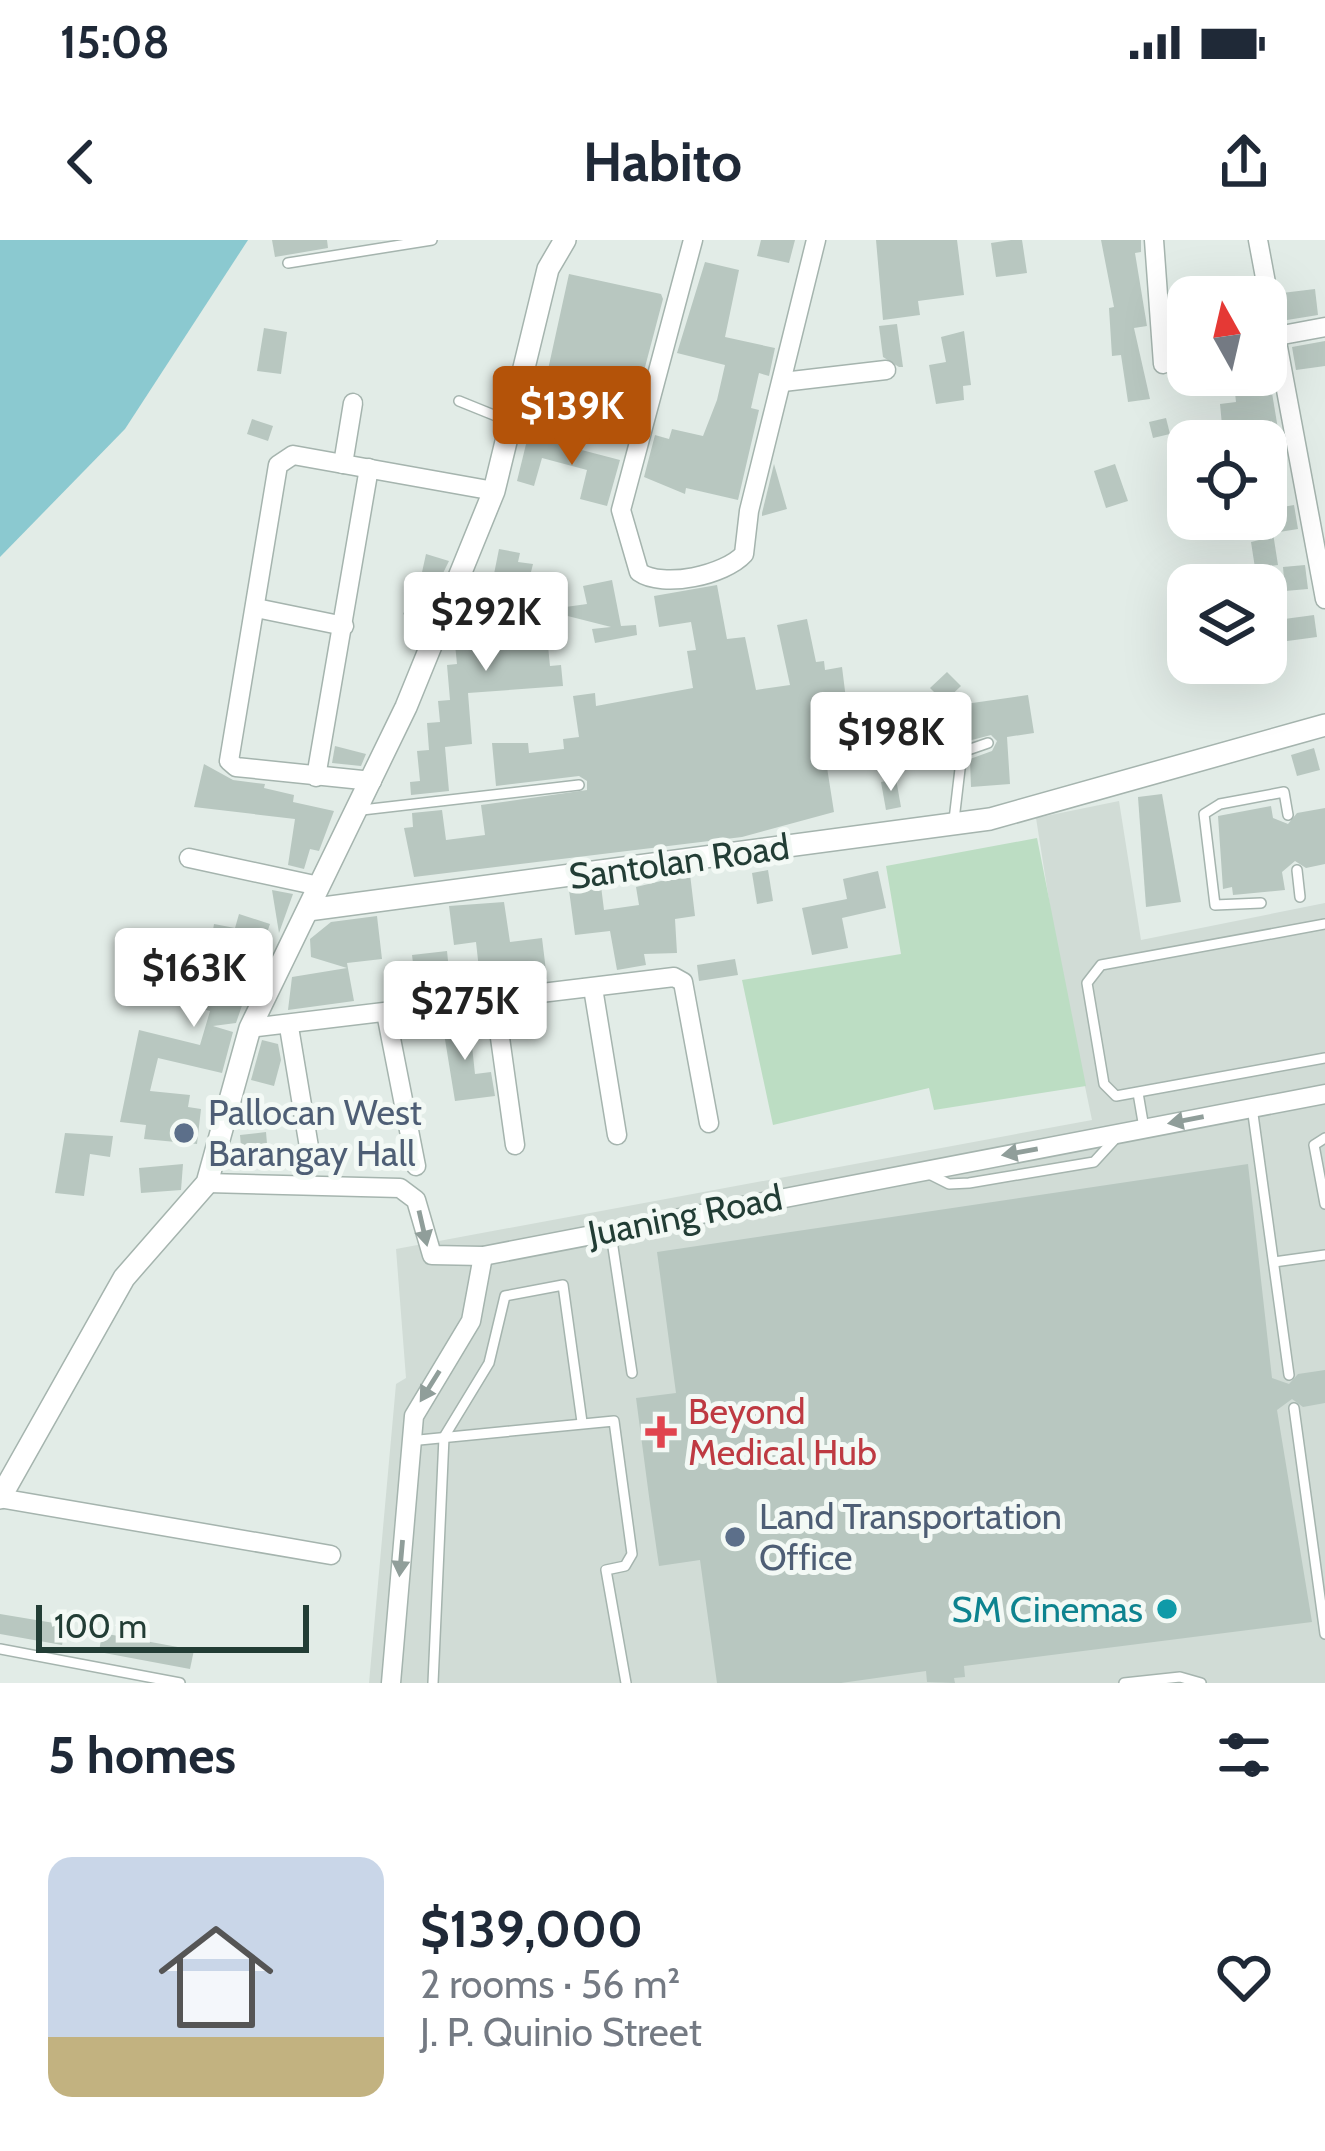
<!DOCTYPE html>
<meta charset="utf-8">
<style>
:root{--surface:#fff;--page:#f2f2f3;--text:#1f2937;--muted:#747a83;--accent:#b45309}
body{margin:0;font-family:Cabin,sans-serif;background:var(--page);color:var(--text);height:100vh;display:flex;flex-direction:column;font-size:45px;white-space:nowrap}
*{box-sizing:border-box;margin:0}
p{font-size:39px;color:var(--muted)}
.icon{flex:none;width:66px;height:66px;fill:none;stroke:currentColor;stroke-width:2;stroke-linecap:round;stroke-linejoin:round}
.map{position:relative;height:1443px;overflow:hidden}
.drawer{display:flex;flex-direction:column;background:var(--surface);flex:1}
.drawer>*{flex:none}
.needle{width:78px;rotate:352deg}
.buttons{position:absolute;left:1167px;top:36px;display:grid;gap:24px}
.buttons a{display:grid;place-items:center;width:120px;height:120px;border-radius:24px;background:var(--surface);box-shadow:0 12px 48px #0002;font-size:60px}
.scale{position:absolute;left:36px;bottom:30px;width:273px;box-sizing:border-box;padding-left:12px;border:6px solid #223d35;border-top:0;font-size:33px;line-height:42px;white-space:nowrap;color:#223d35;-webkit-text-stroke:9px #f3f9f5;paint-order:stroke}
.price{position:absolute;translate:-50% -102px;padding:0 27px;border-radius:12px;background:#fff;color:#222;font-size:39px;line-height:78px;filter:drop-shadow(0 3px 6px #0008)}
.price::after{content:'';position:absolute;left:50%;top:72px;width:36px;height:27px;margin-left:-18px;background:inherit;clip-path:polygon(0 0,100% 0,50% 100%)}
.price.active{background:var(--accent);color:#fff}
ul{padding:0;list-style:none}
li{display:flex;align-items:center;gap:36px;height:300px;padding:0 48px}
li span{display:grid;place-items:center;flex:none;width:336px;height:240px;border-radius:24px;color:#555}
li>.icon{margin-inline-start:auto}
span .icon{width:144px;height:144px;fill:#fffc;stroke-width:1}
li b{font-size:51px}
h2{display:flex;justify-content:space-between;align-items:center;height:144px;padding:0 48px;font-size:51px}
.status{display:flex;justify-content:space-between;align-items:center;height:84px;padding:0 60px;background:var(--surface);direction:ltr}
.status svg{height:33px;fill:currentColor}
header{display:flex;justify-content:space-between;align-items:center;height:156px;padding:0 48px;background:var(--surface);font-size:54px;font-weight:700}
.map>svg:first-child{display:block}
</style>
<div class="status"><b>15:08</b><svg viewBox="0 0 49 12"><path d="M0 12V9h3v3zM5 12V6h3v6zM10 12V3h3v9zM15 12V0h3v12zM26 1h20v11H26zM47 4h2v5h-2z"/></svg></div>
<header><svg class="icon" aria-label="back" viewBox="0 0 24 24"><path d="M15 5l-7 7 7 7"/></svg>Habito<svg class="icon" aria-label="share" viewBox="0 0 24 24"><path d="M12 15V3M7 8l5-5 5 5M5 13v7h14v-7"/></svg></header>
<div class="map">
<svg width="1325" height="1443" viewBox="0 0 1325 1443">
<rect width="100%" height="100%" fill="#e2ece7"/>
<!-- built -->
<path fill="#d1dcd6" d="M1119 561 1141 700 1325 663V1443H369L396 1144 406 1138 396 1009 1092 880 1058 717 1036 578Z"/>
<!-- green -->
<path fill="#bcddc3" d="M1037 598 1086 846 934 870 929 848 773 885 742 740 901 714 886 626Z"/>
<!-- water -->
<path fill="#8bc9d0" d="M0 0H248L125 189 0 317Z"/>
<!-- building -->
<g fill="#b8c7c0">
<path d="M272 0H327L328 8 275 17Z"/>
<path d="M761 0H795L789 23 757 16Z"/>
<path d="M876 0H957L964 55 918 61 920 75 883 80Z"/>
<path d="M1011 0H1022L1027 33 996 37 991 3Z"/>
<path d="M1101 0H1141V12L1135 13 1147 86 1134 88 1150 159 1128 162 1121 115 1112 116 1109 68 1114 67Z"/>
<path d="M705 22 739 30 725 97 775 108 769 136 759 133 751 168 759 170 738 260 686 248 685 254 644 237 655 195 669 199 672 189 703 196 717 160 725 125 677 113Z"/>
<path d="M569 34 661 54 663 59 640 146 594 135 582 169 542 157Z"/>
<path d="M1252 40 1255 57H1199L1198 49 1213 44Z"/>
<path d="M1315 49 1318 75 1287 80 1282 53Z"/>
<path d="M897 84 903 127H899L883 117 879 86Z"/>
<path d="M264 88 287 92 281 134 257 131Z"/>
<path d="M964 91 971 145 963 146 964 160 936 164 929 125 946 122 941 97Z"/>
<path d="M1325 101V126L1296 130 1292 107Z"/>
<path d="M1233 135H1269L1281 207 1236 201 1234 184 1222 185 1220 164 1236 162Z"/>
<path d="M1166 178 1170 194 1153 198 1149 182Z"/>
<path d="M252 179 273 186 268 201 247 194Z"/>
<path d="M528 196 620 220 607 266 580 259 587 230 542 218 534 246 517 241Z"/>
<path d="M774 224 787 269 762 276V273Z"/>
<path d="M1115 224 1128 261 1106 268 1094 231Z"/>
<path d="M1294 265 1298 289 1273 293 1278 325 1255 328 1251 302 1259 300 1256 279H1266V270Z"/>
<path d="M499 309 520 313 518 322 533 324 523 364 509 360 513 396H547L550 426 561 425 563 446 468 453 472 504 445 507 449 551 411 555 410 542 420 541 417 511 429 510 427 483 440 482 438 461 450 460 447 425 457 424 455 404 479 402 476 372 498 370 506 337 494 334Z"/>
<path d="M426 314 449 321 418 384 403 374 413 354 417 355Z"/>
<path d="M1305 325 1308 349 1285 351 1283 327Z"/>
<path d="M612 340 621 386 636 385 637 395 595 403 592 389 611 387 544 370 587 364 583 346Z"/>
<path d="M717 345 727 399 745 397 756 450 790 445 777 385 807 379 816 422 824 421 825 430 842 427 853 515 826 521 834 572 742 597 414 637 404 588 413 587 412 573 442 570 446 600 485 595 481 565 587 550V541L579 536 496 546 492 503H528L529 513 564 509 563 499 579 497 573 456 595 453 596 466 693 448 687 411 696 410 691 382 659 387 654 356Z"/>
<path d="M1314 375 1317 397 1280 402 1277 380Z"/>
<path d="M947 432 961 446 944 462 930 448Z"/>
<path d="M1028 455 1034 493 1007 497 1010 544 971 547 970 519 992 511 997 501 991 495 968 501 967 491H944V467Z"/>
<path d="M335 506 366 514 361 526 332 523Z"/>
<path d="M1314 508 1320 530 1297 536 1291 515Z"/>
<path d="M204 524 233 540 265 544 264 548 294 555 293 562 334 571 319 611 310 609 304 629 288 625 295 579 194 567Z"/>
<path d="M896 539 901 567 886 570 881 542Z"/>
<path d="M1162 554 1181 662 1146 667 1138 557Z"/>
<path d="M1271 566 1273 578 1288 584 1297 573 1325 568V624L1306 628 1295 621 1282 632 1285 650 1233 655 1232 647 1223 649 1218 576Z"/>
<path d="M768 630 773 661 757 664 752 633Z"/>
<path d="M878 631 886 668 842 678 848 708 812 715 802 668 847 659 843 639Z"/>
<path d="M690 634 695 676 675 679 677 713 644 714 646 725 617 730 610 691 575 695 569 650 601 646 604 670 639 665 636 647Z"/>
<path d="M272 650 293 654 279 693Z"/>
<path d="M504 662 510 702 542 698 547 739 481 747 476 702 454 705 449 666Z"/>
<path d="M239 674 270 684 236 783 213 786 233 792 222 833 158 818 150 851 190 855 188 867 201 869 197 904 144 899 146 885 120 882 139 790 200 805 210 771 160 758 166 733 180 736 184 716 208 720 214 684 235 688Z"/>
<path d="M377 676 382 719 347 723 354 761 288 770 292 737 347 728 311 717 310 699 331 682Z"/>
<path d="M447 711 451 750 417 754 412 715Z"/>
<path d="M735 719 738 735 699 741 697 725Z"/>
<path d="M469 778 475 834 491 832 495 856 455 861 442 781Z"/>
<path d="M262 800 278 804 281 820 274 846 251 840Z"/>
<path d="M266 892 269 927 243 929 240 895Z"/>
<path d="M65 893 113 896 110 917 90 914 84 956 55 953Z"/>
<path d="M183 924 181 950 141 953 139 928Z"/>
<path d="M1248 924 1272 1138 1289 1144 1298 1134 1325 1130V1163L1303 1167 1292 1159 1277 1170 1312 1382 964 1426 965 1437 954 1438 955 1443 927 1442 926 1431 841 1443H717L700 1320 659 1326 650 1264 636 1158 676 1153 657 1012Z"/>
<path d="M0 1374 66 1385 62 1405 0 1394Z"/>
<path d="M102 1393 194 1410 190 1429 99 1412Z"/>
</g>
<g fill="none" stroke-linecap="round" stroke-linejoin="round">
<defs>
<g id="service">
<path d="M288 23 432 0"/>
<path d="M459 161 511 182"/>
<path d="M362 570 579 545"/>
<path d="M954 580 962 512 988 503"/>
<path d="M1297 630 1300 657"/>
<path d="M1261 663 1215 665 1204 574 1220 564 1284 552 1288 575"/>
<path d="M1325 684 1101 725 1087 743 1104 844 1116 856 1325 818"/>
<path d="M1138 853 1144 888"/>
<path d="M1252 867 1289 1135"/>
<path d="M1325 898 1314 905 1325 964"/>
<path d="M927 933 949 944 969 943 1094 922 1116 898"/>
<path d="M611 994 632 1133"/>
<path d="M1274 1022 1325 1015"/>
<path d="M1294 1168 1325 1394"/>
<path d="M409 1201 614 1181 632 1314 625 1326 606 1330 626 1443"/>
<path d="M0 1409 180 1443"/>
<path d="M433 1443 444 1197 489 1123 505 1056 563 1045 582 1182"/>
<path d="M1124 1443 1180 1437 1201 1443"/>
</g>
<g id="minor">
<path d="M693 0 621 270 639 332C663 349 725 335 744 314L749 271 816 0"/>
<path d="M1154 0 1163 124"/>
<path d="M1258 0 1325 359"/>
<path d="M1277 96 1325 87"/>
<path d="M783 142 886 130"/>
<path d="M343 224 353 163"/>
<path d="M256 368 344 386"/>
<path d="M316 537 369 228"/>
<path d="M372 541 236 527 229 521 278 225 293 215 494 251"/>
<path d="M189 618 319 646"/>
<path d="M593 748 617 895"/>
<path d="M495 762 515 905"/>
<path d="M386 773 416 926"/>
<path d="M289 787 311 919"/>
<path d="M250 788 674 737 683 742 709 883"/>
<path d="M207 943 400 948 416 960 432 1015 483 1016 1325 854"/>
<path d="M0 1258 331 1315"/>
<path d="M391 1443 414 1176 471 1081 483 1016"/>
</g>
<g id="tertiary">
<path d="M308 670 990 579 1325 485"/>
<path d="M0 1258 124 1038 207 943 250 788 406 467 494 251 548 29 565 0"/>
</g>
</defs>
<!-- service casing -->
<use href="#service" stroke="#a5b4ae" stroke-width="12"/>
<!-- minor casing -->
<use href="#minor" stroke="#a5b4ae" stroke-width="21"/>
<!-- tertiary casing -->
<use href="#tertiary" stroke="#a5b4ae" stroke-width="24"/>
<!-- service -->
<use href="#service" stroke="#fff" stroke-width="9"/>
<!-- minor -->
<use href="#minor" stroke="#fff" stroke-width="18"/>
<!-- tertiary -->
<use href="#tertiary" stroke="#fff" stroke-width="21"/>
</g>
<!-- one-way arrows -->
<defs><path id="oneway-solid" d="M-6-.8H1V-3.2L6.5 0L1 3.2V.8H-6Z" transform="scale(3)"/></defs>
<g fill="#909e9a">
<use href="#oneway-solid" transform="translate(1186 880) rotate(169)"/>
<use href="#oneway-solid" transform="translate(1020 912) rotate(170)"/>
<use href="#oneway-solid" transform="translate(423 988) rotate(77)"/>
<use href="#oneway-solid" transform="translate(430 1146) rotate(122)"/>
<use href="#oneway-solid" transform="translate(401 1318) rotate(95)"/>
</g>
<!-- markers -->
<g fill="#5c6f8a" stroke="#f3f9f5" stroke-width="4.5">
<circle cx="184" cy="893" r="12"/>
<circle cx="735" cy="1297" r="12"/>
</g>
<path fill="#e0444e" stroke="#f3f9f5" stroke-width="4.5" d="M655 1174h12v12h12v12h-12v12h-12v-12h-12v-12h12z"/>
<circle fill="#0f9aa8" stroke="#f3f9f5" stroke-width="4.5" cx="1167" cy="1369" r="12"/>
<g text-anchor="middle" stroke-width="10" stroke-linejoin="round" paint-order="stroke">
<!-- street labels -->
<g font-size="36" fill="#223d35" stroke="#f3f9f5">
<text transform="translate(679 621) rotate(-8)" y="13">Santolan Road</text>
<text transform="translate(685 975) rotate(-11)" y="13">Juaning Road</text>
</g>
<!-- service labels -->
<g font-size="36" fill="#4e5e75" stroke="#f3f9f5" text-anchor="start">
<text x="208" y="885">Pallocan West<tspan x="208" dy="41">Barangay Hall</tspan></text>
<text x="759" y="1289">Land Transportation<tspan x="759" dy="41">Office</tspan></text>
</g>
<!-- health labels -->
<g font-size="36" fill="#be3a42" stroke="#f3f9f5" text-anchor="start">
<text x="688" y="1184">Beyond<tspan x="688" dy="41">Medical Hub</tspan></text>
</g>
<!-- culture labels -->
<g font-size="36" fill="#0d838f" stroke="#f3f9f5" text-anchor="end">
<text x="1143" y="1382">SM Cinemas</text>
</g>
</g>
</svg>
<div class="buttons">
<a><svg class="needle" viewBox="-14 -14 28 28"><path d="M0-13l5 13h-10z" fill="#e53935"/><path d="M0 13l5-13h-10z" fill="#747a83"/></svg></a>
<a><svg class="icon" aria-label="locate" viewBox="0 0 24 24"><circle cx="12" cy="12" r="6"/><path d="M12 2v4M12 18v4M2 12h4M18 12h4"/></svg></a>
<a><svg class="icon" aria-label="layers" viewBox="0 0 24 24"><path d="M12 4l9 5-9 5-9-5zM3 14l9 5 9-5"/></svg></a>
</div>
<div class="scale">100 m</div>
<b class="price active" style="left:572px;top:228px">$139K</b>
<b class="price" style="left:486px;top:434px">$292K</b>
<b class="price" style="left:891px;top:554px">$198K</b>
<b class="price" style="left:194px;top:790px">$163K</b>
<b class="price" style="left:465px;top:823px">$275K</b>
</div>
<section class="drawer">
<h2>5 homes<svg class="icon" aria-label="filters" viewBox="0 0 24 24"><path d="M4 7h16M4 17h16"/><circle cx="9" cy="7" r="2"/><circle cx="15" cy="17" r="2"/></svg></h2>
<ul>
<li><span style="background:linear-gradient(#c9d6e8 75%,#c2b280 0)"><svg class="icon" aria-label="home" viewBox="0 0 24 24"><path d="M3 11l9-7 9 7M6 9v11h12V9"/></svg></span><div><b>$139,000</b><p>2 rooms · 56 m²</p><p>J. P. Quinio Street</p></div><svg class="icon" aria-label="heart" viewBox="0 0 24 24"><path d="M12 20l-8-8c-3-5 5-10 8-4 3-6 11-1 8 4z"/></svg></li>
</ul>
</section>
